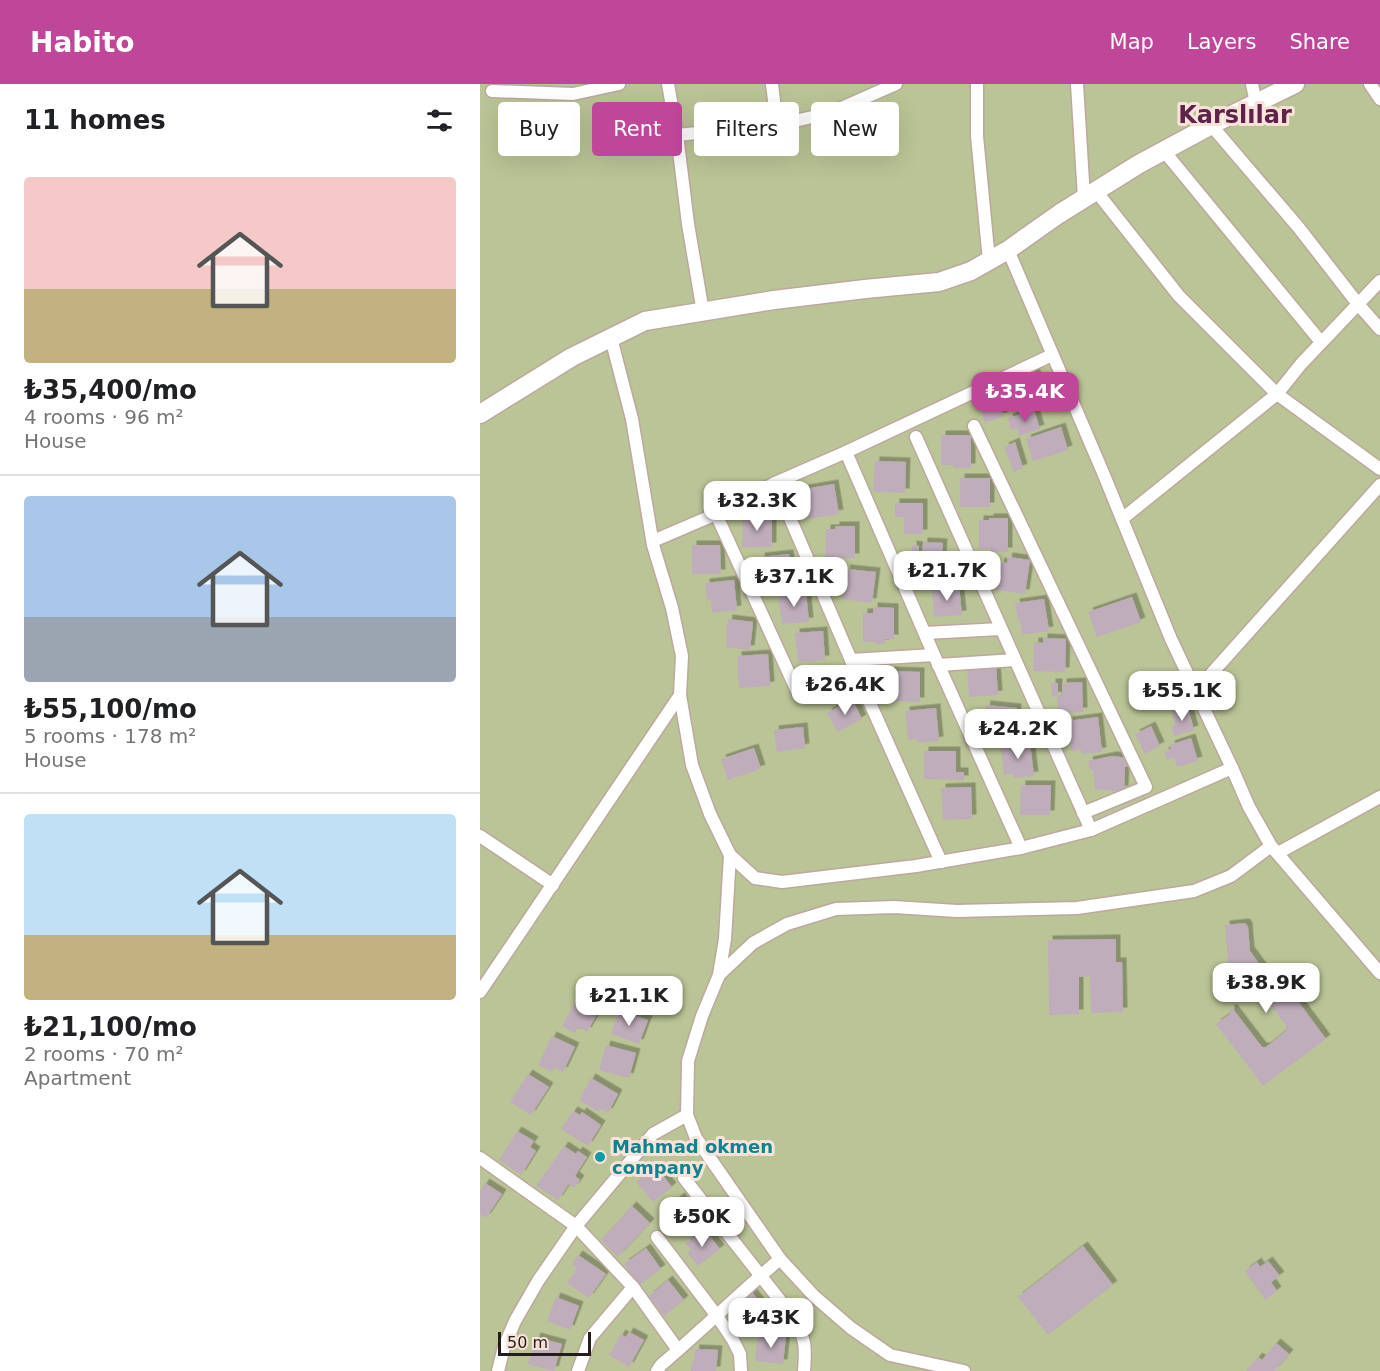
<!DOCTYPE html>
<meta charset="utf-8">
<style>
:root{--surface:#fff;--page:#f6f6f6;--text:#202124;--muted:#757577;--line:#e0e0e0;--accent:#bf4699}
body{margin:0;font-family:"DejaVu Sans",sans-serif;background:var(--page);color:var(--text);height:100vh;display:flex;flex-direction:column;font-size:22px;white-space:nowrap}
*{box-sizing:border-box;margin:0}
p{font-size:20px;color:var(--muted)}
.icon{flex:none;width:33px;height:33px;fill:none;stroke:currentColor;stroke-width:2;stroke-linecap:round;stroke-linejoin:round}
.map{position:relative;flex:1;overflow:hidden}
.side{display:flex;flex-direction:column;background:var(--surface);width:480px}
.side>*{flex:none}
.guide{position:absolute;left:18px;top:18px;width:570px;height:54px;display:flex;gap:12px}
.scale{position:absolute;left:18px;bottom:15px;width:93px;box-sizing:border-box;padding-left:6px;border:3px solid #251d19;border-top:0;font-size:16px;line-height:21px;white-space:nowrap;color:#251d19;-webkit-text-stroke:4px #f9e3d8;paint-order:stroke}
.price{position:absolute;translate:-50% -51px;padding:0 14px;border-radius:12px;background:#fff;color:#222;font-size:20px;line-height:39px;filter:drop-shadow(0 2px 3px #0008)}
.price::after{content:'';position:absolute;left:50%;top:36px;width:18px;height:14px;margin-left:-9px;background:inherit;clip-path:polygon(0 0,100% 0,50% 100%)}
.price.selected{background:var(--accent);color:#fff}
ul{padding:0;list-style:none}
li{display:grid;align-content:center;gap:12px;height:318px;padding:0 24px}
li+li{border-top:2px solid var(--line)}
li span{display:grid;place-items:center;height:186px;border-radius:6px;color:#555}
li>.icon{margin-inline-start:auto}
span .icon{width:108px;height:108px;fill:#fffc;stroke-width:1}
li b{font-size:26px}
h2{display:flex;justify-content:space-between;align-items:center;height:72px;padding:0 24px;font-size:26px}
.chip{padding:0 21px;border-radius:6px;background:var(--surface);box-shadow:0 6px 24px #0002;font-size:21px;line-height:54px}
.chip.selected{background:var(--accent);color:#fff}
header{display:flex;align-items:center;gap:36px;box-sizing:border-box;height:84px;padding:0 30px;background:var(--accent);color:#fff}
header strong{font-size:28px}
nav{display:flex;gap:33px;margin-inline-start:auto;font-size:21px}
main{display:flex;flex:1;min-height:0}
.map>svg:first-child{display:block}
</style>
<header>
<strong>Habito</strong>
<nav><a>Map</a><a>Layers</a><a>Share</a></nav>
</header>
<main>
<section class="side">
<h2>11 homes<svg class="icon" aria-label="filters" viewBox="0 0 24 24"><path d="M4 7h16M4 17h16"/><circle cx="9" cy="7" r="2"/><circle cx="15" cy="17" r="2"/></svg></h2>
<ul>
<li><span style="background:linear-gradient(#f6c9c9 60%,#c2b280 0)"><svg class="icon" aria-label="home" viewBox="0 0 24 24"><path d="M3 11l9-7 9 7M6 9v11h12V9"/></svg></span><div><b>₺35,400/mo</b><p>4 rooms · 96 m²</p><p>House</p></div></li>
<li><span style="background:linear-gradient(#a9c7e8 65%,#9aa5b1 0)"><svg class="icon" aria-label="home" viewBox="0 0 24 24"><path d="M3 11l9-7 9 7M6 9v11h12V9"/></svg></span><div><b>₺55,100/mo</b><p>5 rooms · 178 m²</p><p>House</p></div></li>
<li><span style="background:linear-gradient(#bfe0f5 65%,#c2b280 0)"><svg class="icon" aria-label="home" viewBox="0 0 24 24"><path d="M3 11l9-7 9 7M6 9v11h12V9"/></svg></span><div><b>₺21,100/mo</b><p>2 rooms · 70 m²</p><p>Apartment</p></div></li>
</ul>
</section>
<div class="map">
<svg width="900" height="1287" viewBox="0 0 900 1287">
<defs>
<filter id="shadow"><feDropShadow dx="4.5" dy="-4.5" stdDeviation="0" flood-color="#0004"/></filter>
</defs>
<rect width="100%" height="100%" fill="#f9e3d8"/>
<!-- green -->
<rect fill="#bbc496" x="0" y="0" width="900" height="1287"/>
<!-- building -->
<g fill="#bfadbb" filter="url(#shadow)">
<path d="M554 287 566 310 548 320 536 297Z"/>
<path d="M516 308 524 332 505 339 497 314Z"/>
<path d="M554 326 560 345 539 352 537 344 531 346 528 334Z"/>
<path d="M581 343 588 366 553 377 546 355Z"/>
<path d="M461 351H491V384H473V381H461Z"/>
<path d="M535 358 543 384 534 388 524 363Z"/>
<path d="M395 377 426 378 425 409 393 408Z"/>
<rect x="480" y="394" width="30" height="29"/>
<path d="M354 400 359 430 329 435 324 405Z"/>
<path d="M415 419H443V450H424V433H415Z"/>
<path d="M263 433 292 434V463H262Z"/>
<path d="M509 434H528V468H510V465H499V436H509Z"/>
<path d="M355 442H375V474H345L346 445H355Z"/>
<path d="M443 458 463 459 461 492 432 490V461L439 462V476H442Z"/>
<path d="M212 461H240L241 490H212Z"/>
<path d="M309 470 313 499 283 502 280 473Z"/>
<path d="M528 473 550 476 545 510 516 506 520 478 527 479Z"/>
<path d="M366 485 396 488 392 519 362 515Z"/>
<path d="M254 496 257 526 232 529 231 515 227 516 225 499Z"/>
<path d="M479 502 482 531 454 533 452 504Z"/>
<path d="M326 508 329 538 302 540 298 511Z"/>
<path d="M652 513 661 538 617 553 608 528Z"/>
<path d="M564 515 569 547 542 551 540 536H538L535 519Z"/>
<path d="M393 523 414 524V555H405V560H395V558H383V529H393Z"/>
<path d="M248 535 273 538 270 566 246 563 247 553 246 552Z"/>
<path d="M343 547 345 576 318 578 315 549Z"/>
<path d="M563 554 586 555 585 588 553 587 554 558 563 559Z"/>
<path d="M288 570 290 602 259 604 257 572Z"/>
<path d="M516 582 518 611 489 613 487 584Z"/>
<path d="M410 587 440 588V618L409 617Z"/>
<path d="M602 598 603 628 578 629 577 612 572 613 571 599H578V611H582V599Z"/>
<path d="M372 615 382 635 358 648 347 629Z"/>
<path d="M506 621 537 624 534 653 509 650 510 640 504 639Z"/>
<path d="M456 624 459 657 438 659 437 655 428 656 425 627Z"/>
<path d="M708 624 714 646 694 652 691 642 695 641 692 628Z"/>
<path d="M618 633 622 668 602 670 601 666 591 667 588 637Z"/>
<path d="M671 642 680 662 665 670 655 650Z"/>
<path d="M323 643 325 664 297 668 294 646Z"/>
<path d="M711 654 718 677 697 683 694 673 687 676 684 668 691 665 690 661Z"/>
<path d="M550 659 554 692 534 694 533 690 524 691 521 662Z"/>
<path d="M274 664 281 685 248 696 241 675Z"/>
<path d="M444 667H476V688H484V696L444 695Z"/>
<path d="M632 672 648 674 650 682 645 683 644 706 637 707 615 705 613 686H610L608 677Z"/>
<path d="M541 701H571L570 731H540Z"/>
<path d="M491 703 492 735 463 736 461 704Z"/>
<path d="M765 839 768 843 770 867 789 893H800L846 955 783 1002 736 940 750 930V925H753L782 963H786L806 947V941L772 897 750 902 745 841Z"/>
<path d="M636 855V878H642L643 928 611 929 610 892 599 893V930L569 931 568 856Z"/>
<path d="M156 898 183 902 179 922 152 917Z"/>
<path d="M98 913 120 925 107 948 98 943 95 949 82 942Z"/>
<path d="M139 926 168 936 159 960 131 950Z"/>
<path d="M72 952 95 963 83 988 74 983 72 988 58 981Z"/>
<path d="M126 961 156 969 149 994 119 986Z"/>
<path d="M48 990 69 1003 51 1031 30 1018Z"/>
<path d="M111 994 138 1010 128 1029 120 1025 119 1028 99 1016Z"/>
<path d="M93 1027 100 1031 102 1028 121 1041 108 1062 81 1045Z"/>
<path d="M37 1047 54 1057 50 1063 56 1067 41 1091 19 1076Z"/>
<path d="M84 1062 96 1070 98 1067 107 1073 95 1092 100 1096 94 1104 89 1100 78 1116 56 1102Z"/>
<path d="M175 1082 192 1103 173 1118 156 1098Z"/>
<path d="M5 1099 22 1110 6 1134 0 1130V1107Z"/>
<path d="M200 1113 216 1132 197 1149 180 1130Z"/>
<path d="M152 1122 170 1139 138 1173 121 1156Z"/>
<path d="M224 1145 240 1165 218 1182 207 1169 211 1166 206 1160Z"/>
<path d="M603 1162 633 1201 568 1251 538 1213Z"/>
<path d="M166 1164 181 1185 159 1201 144 1180Z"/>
<path d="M98 1171 126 1190 109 1214 87 1199 97 1184 92 1180Z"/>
<path d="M788 1177 800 1192 791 1198 797 1207 785 1216 765 1187 777 1178 780 1183Z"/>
<path d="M188 1196 204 1216 184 1232 169 1212Z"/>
<path d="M271 1207 287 1228 267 1244 250 1223Z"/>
<path d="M76 1213 99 1222 90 1246 67 1237Z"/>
<path d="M149 1248 164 1256 149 1283 129 1271 141 1250 146 1253Z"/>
<path d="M278 1250 306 1252 303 1280 275 1277Z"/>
<path d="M56 1253 82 1260 74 1287 48 1280Z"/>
<path d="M796 1259 809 1270 794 1287H766L778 1273 782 1276Z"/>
<path d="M215 1265 238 1266 236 1287H211L212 1278H214Z"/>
</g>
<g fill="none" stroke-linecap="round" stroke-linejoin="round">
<defs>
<g id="minor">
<path d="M188 0 197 51 208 140 223 228"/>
<path d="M292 0 297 41"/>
<path d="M497 0V52L509 177"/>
<path d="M597 0 604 114"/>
<path d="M772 0 776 19"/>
<path d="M890 0 900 15"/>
<path d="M12 7 93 10 139 0"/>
<path d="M731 41 819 144 878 220 900 245"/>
<path d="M197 51 297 41 350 29 416 0"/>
<path d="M684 67 841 258"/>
<path d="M616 107 699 212 797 310 900 385"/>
<path d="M528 166 624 391 691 555 752 684 769 723 791 762 900 889"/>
<path d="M131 254 152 335 173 461 192 524 202 572 200 611 212 681 230 730 250 771 275 794 302 798 436 782 541 764 611 746 752 684"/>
<path d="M494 342 666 703 603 729"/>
<path d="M436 353 611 746"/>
<path d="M366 368 454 571 541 764"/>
<path d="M236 430 317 607"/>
<path d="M642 435 797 310 821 280 900 197"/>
<path d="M173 457 236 430 295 399"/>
<path d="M445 549 521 545"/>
<path d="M371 576 454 571"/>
<path d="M458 581 535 576"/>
<path d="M715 608 900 401"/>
<path d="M0 752 73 801"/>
<path d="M798 769 900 713"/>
<path d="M250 771 245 855 239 891 222 932 208 977 207 1031 216 1054 300 1175 334 1212 371 1244 410 1271 484 1287"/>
<path d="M461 778 377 590 295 399 366 368 572 271"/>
<path d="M239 891 273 859 307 840 356 825 414 823 477 827 597 824 714 807 751 792 791 762"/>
<path d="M0 908 200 611"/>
<path d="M0 1074 96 1142 153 1203 198 1266"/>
<path d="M204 1094 313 1233C326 1256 326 1262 324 1287"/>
<path d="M177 1153 237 1232 253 1256 260 1270 261 1287"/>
<path d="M18 1287 24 1263 35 1237 58 1197 96 1142 173 1050 207 1031"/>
<path d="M98 1287 110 1254 153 1203"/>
<path d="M177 1287 181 1281C222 1246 260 1209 300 1175"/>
</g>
<path id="secondary" d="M0 330 92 273 165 237 294 216 385 205 459 198 491 187 528 166 579 130 659 80 737 38 815 0"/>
</defs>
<!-- minor casing -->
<use href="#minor" stroke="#bca89d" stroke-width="15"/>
<!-- secondary casing -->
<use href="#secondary" stroke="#bca89d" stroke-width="21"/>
<!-- minor -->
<use href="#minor" stroke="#fff" stroke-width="12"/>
<!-- secondary -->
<use href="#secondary" stroke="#fff" stroke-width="18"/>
</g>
<!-- markers -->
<circle fill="#0f9aa8" stroke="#f9e3d8" stroke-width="2" cx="120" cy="1073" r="6"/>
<g text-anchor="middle" stroke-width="6" stroke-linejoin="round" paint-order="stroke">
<!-- culture labels -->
<g font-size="18" font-weight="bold" fill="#0d838f" stroke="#f9e3d8" text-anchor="start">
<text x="132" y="1069">Mahmad okmen<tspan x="132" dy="21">company</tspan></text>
</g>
<!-- district labels -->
<g font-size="24" font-weight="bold" fill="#5e234b" stroke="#f9e3d8">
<text x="755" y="39">Karslılar</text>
</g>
</g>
</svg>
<div class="scale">50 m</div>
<b class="price selected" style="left:545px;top:339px">₺35.4K</b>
<b class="price" style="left:277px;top:448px">₺32.3K</b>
<b class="price" style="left:467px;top:518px">₺21.7K</b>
<b class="price" style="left:314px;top:524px">₺37.1K</b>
<b class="price" style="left:365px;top:632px">₺26.4K</b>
<b class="price" style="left:702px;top:638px">₺55.1K</b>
<b class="price" style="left:538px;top:676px">₺24.2K</b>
<b class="price" style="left:786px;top:930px">₺38.9K</b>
<b class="price" style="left:149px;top:943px">₺21.1K</b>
<b class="price" style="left:222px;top:1164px">₺50K</b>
<b class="price" style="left:291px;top:1265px">₺43K</b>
<div class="guide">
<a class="chip">Buy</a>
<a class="chip selected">Rent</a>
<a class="chip">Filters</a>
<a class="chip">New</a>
</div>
</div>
</main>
